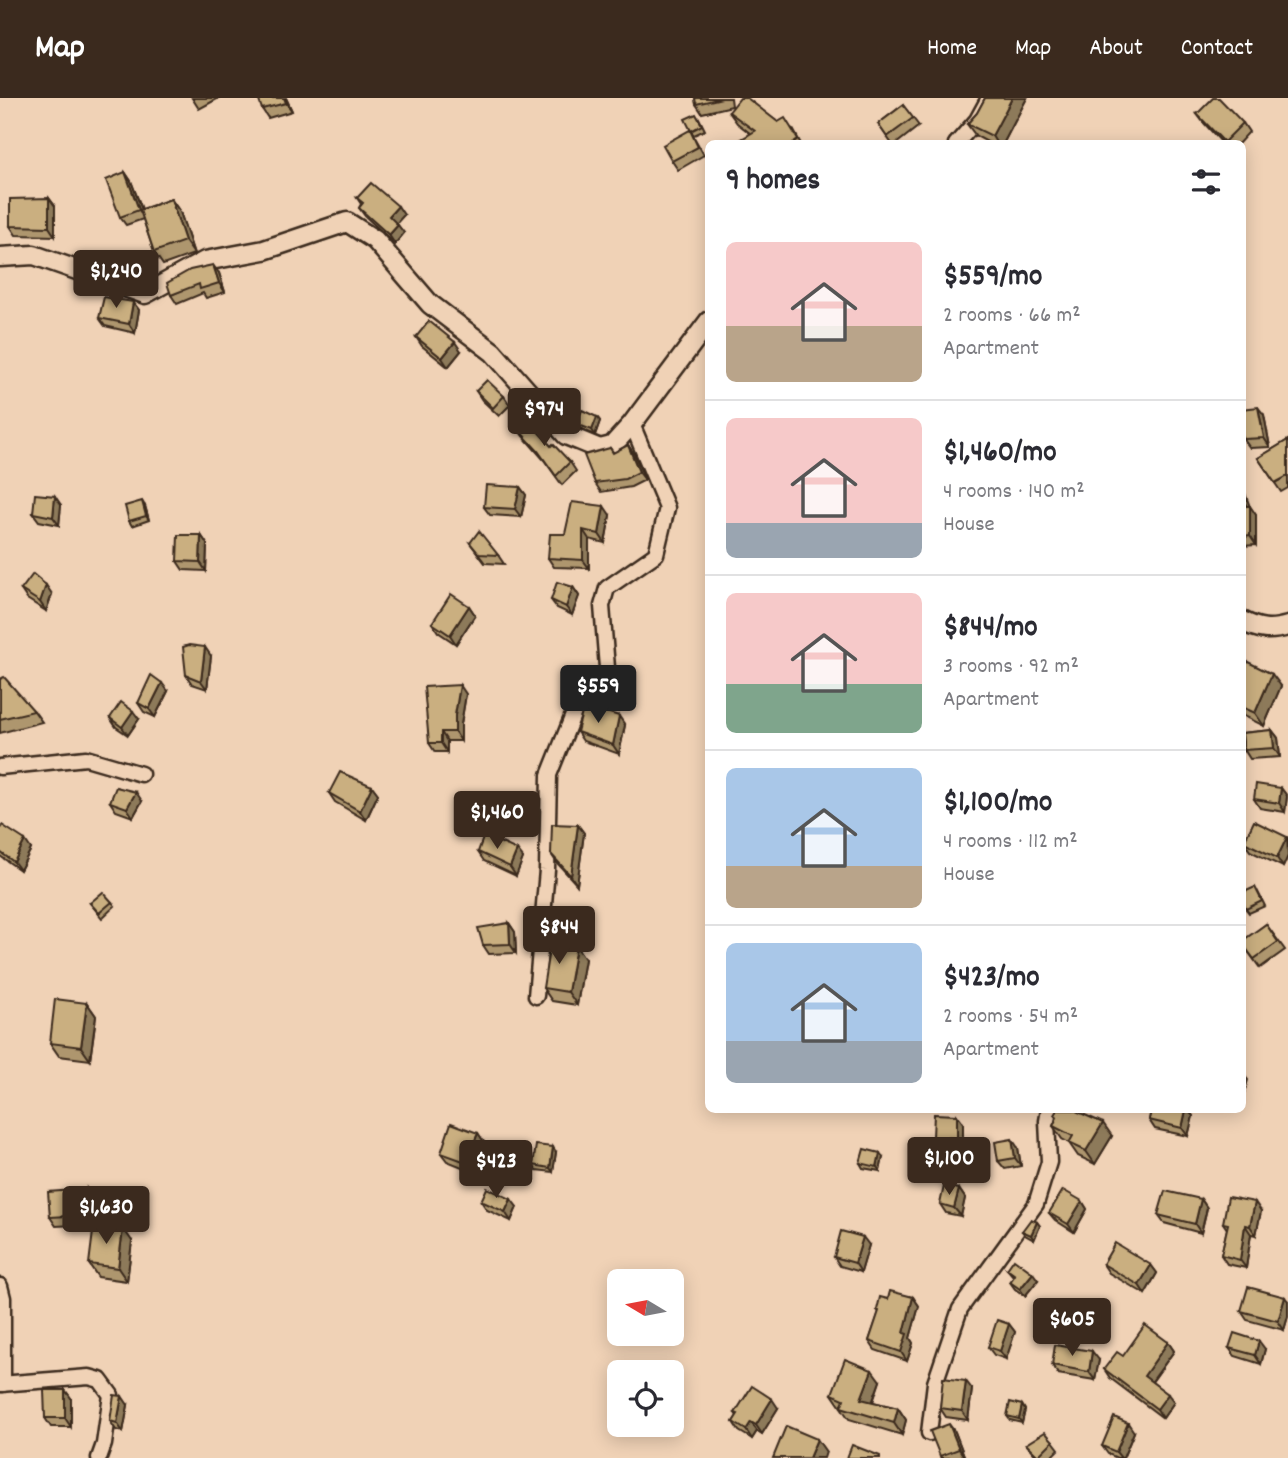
<!DOCTYPE html>
<meta charset="utf-8">
<style>
:root{--surface:#fff;--page:#f7f7f7;--text:#2b2b33;--muted:#7c7c81;--line:#e1e1e2;--accent:#3b2a1e}
body{margin:0;font-family:Dekko,sans-serif;background:var(--page);color:var(--text);height:100vh;display:flex;flex-direction:column;font-size:26px;white-space:nowrap}
*{box-sizing:border-box;margin:0}
p{font-size:23px;color:var(--muted)}
.icon{flex:none;width:38px;height:38px;fill:none;stroke:currentColor;stroke-width:2;stroke-linecap:round;stroke-linejoin:round}
.map{position:relative;flex:1;overflow:hidden}
.drawer{position:absolute;left:705px;top:42px;width:541px;height:973px;display:flex;flex-direction:column;background:var(--surface);border-radius:10px;box-shadow:0 4px 18px #0003}
.drawer>*{flex:none}
.needle{width:46px;rotate:280deg}
.controls{position:absolute;left:607px;top:1171px;display:grid;gap:14px}
.controls a{display:grid;place-items:center;width:77px;height:77px;border-radius:10px;background:var(--surface);box-shadow:0 4px 18px #0003;font-size:35px}
.price{position:absolute;translate:-50% -60px;padding:0 16px;border-radius:7px;background:var(--accent);color:#fff;font-size:23px;line-height:46px;filter:drop-shadow(0 2px 4px #0008)}
.price::after{content:'';position:absolute;left:50%;top:42px;width:21px;height:16px;margin-left:-10px;background:inherit;clip-path:polygon(0 0,100% 0,50% 100%)}
.price.current{background:#222;color:#fff}
ul{padding:0;list-style:none}
li{display:flex;align-items:center;gap:21px;height:175px;padding:0 21px}
li+li{border-top:2px solid var(--line)}
li span{display:grid;place-items:center;flex:none;width:196px;height:140px;border-radius:10px;color:#555}
li>.icon{margin-inline-start:auto}
span .icon{width:84px;height:84px;fill:#fffc;stroke-width:1}
li b{font-size:30px}
h2{display:flex;justify-content:space-between;align-items:center;height:84px;padding:0 21px;font-size:30px}
header{display:flex;align-items:center;gap:42px;box-sizing:border-box;height:98px;padding:0 35px;background:var(--accent);color:#fff}
header strong{font-size:33px}
nav{display:flex;gap:38px;margin-inline-start:auto;font-size:24px}
.map>svg:first-child{display:block}
</style>
<header>
<strong>Map</strong>
<nav><a>Home</a><a>Map</a><a>About</a><a>Contact</a></nav>
</header>
<div class="map">
<svg width="1288" height="1360" viewBox="0 0 1288 1360">
<rect width="100%" height="100%" fill="#f0d2b6"/>
<filter id="ink" filterUnits="userSpaceOnUse"><feTurbulence type="fractalNoise" baseFrequency=".0143" numOctaves="2"/><feDisplacementMap in="SourceGraphic" scale="14" xChannelSelector="R" yChannelSelector="G"/><feConvolveMatrix kernelMatrix="1 2 1 2 8 2 1 2 1" color-interpolation-filters="sRGB"/></filter>
<g filter="url(#ink)">
<g fill="none" stroke-linecap="round" stroke-linejoin="round">
<defs>
<g id="minor">
<path d="M956 46 977 22 989 0"/>
<path d="M0 669 86 660 141 676"/>
<path d="M536 898 547 772 549 677 575 612 605 590 608 582 602 508 607 490 656 456 667 410 632 326"/>
<path d="M0 1188 3 1200V1286"/>
<path d="M0 1286 89 1279 100 1282 111 1297 104 1346 99 1360"/>
<path d="M929 1335 935 1285 960 1211 1036 1106 1049 1064 1047 1023 1049 1012"/>
</g>
<g id="tertiary">
<path d="M0 159 34 157 145 196 205 163 264 152 347 124 375 142 430 206 493 254 566 337 600 351 612 348 632 326 709 223"/>
<path d="M1242 523C1259 532 1270 533 1288 528"/>
</g>
</defs>
<!-- minor casing -->
<use href="#minor" stroke="#3b2a1e" stroke-width="19"/>
<!-- tertiary casing -->
<use href="#tertiary" stroke="#3b2a1e" stroke-width="23"/>
<!-- minor -->
<use href="#minor" stroke="#f0d2b6" stroke-width="14"/>
<!-- tertiary -->
<use href="#tertiary" stroke="#f0d2b6" stroke-width="18"/>
</g>
<!-- wall -->
<g fill="#ae966e" stroke="#3b2a1e" stroke-width="2">
<path d="M192 0H219L199 11Z"/>
<path d="M286 0 292 13 268 20 262 11Z"/>
<path d="M695 0H731L732 8 702 15 696 6Z"/>
<path d="M985 0H1027L1003 46H991L976 38 967 26 977 15Z"/>
<path d="M903 7 919 28 896 46H892L878 26Z"/>
<path d="M729 14 778 24 793 31 801 46H742L751 36 737 25Z"/>
<path d="M1197 16 1243 25 1249 34 1238 46H1223L1203 24Z"/>
<path d="M699 20 705 32 694 37 691 33Z"/>
<path d="M690 32 704 57 678 72 672 63Z"/>
<path d="M125 74 131 83 142 111 171 101 180 114 194 156 163 167 154 154 143 121 126 127 120 119Z"/>
<path d="M49 100 55 108V138L16 137 10 128Z"/>
<path d="M357 100 404 117 396 125 404 135 395 146 365 118 359 110 361 106Z"/>
<path d="M219 175 225 194 206 200 203 195 177 206 171 197Z"/>
<path d="M133 204 139 212 135 235 105 228 99 220Z"/>
<path d="M416 239 461 253 448 269 422 248Z"/>
<path d="M476 293 504 298 510 307 499 318 482 302Z"/>
<path d="M1264 317 1270 349 1250 350 1242 339Z"/>
<path d="M597 319 600 323 595 337 579 330 576 326Z"/>
<path d="M517 330 551 348 570 364 576 373 562 387 544 362 523 338Z"/>
<path d="M1288 342V390L1281 394 1258 360Z"/>
<path d="M628 347 634 356 645 382 631 389 601 394 595 385 610 350 614 355Z"/>
<path d="M1242 387 1249 408 1256 417V447L1242 448Z"/>
<path d="M520 389 526 397 521 419 490 417 484 409Z"/>
<path d="M61 407 59 427 39 423 33 415Z"/>
<path d="M145 408 149 422 132 428 129 423Z"/>
<path d="M610 417 605 445 589 441V470L554 469 548 460 565 436Z"/>
<path d="M201 437 207 446 206 473 183 472 177 463Z"/>
<path d="M470 445 498 457 504 466 485 465Z"/>
<path d="M573 489 579 498 572 517 557 510 551 502Z"/>
<path d="M21 492 52 496 46 513 27 501Z"/>
<path d="M469 508 475 517 456 546 438 534 432 525Z"/>
<path d="M211 558 207 591 192 586 186 577Z"/>
<path d="M1242 569 1281 588 1264 628 1242 617Z"/>
<path d="M0 581 34 613 42 624 0 635Z"/>
<path d="M168 593 155 619 144 614 138 605Z"/>
<path d="M466 596 461 626V643H447V654H435L429 645Z"/>
<path d="M110 620 139 621 128 637 116 629Z"/>
<path d="M625 627 619 656 583 643 577 634Z"/>
<path d="M1272 632 1278 640 1280 659 1250 661 1245 653 1242 654V635Z"/>
<path d="M372 688 378 696 366 722 335 704 329 695Z"/>
<path d="M1281 690 1287 698 1285 714 1260 710 1254 701Z"/>
<path d="M142 703 133 719 116 713 110 704Z"/>
<path d="M492 710 498 719 493 739 462 732 456 723Z"/>
<path d="M578 727 584 735 577 787 557 765 551 756Z"/>
<path d="M0 731 31 751 20 772 0 758Z"/>
<path d="M1288 740V758L1283 769 1250 753 1244 744Z"/>
<path d="M478 754 523 760 516 778 484 763Z"/>
<path d="M1258 794 1265 808 1249 815 1246 811Z"/>
<path d="M112 804 115 808 102 820 90 805Z"/>
<path d="M509 825 515 834 516 855 489 856 483 847Z"/>
<path d="M1266 826 1285 852 1260 870 1242 845Z"/>
<path d="M576 848 585 861 577 907 552 903 543 890Z"/>
<path d="M87 905 96 918 90 962 59 958 50 945Z"/>
<path d="M1151 1012H1188L1193 1018 1188 1038 1155 1031 1149 1022Z"/>
<path d="M1054 1017 1112 1038 1095 1066 1078 1058 1069 1045 1062 1041 1053 1028 1057 1020Z"/>
<path d="M963 1025V1048H939L933 1039Z"/>
<path d="M478 1035 484 1044 472 1073 447 1063 441 1055Z"/>
<path d="M1018 1050 1021 1068 1005 1071 998 1063Z"/>
<path d="M556 1054 553 1074 536 1072 533 1067Z"/>
<path d="M883 1059 880 1073 863 1070 860 1065Z"/>
<path d="M959 1091 965 1100 961 1118 946 1115 940 1106Z"/>
<path d="M93 1100 95 1126 56 1128 50 1119Z"/>
<path d="M1201 1101 1207 1110 1201 1135 1164 1125 1158 1117Z"/>
<path d="M481 1103 517 1109 511 1123 487 1112Z"/>
<path d="M1082 1103 1087 1111 1074 1134 1055 1122 1049 1115Z"/>
<path d="M1261 1113 1256 1137 1251 1136 1246 1170 1227 1166 1221 1157 1227 1131 1223 1125Z"/>
<path d="M1037 1124 1040 1128 1034 1142 1025 1137 1022 1133Z"/>
<path d="M132 1143 127 1183 98 1179 89 1166Z"/>
<path d="M869 1147 861 1174 840 1168 834 1159Z"/>
<path d="M1103 1166 1151 1167 1157 1175 1145 1196 1109 1175Z"/>
<path d="M1007 1171 1038 1182 1025 1198 1015 1191 1010 1184 1014 1179Z"/>
<path d="M913 1199 919 1208 910 1240 913 1245 907 1263 875 1252 869 1243 879 1214 877 1212 888 1201Z"/>
<path d="M1288 1203V1218L1284 1232 1247 1222 1241 1213Z"/>
<path d="M1009 1226 1015 1234 1006 1261 994 1257 988 1249Z"/>
<path d="M1168 1244 1174 1253 1152 1284 1174 1304 1163 1320 1110 1280 1104 1271 1123 1258Z"/>
<path d="M1229 1250 1265 1251 1261 1266 1235 1258Z"/>
<path d="M1099 1262 1095 1282 1058 1276 1052 1267Z"/>
<path d="M880 1283 873 1304 898 1310 906 1322 902 1337 849 1321 832 1296Z"/>
<path d="M972 1291 968 1322 946 1319 940 1310Z"/>
<path d="M65 1292 71 1300V1329H51L45 1320Z"/>
<path d="M128 1307 123 1334 116 1332 110 1323Z"/>
<path d="M1022 1307 1025 1312 1022 1325 1010 1322 1007 1318Z"/>
<path d="M778 1310 762 1336 757 1333 752 1341 739 1333 733 1324 737 1318 735 1315Z"/>
<path d="M955 1334 965 1360H941L940 1358Z"/>
<path d="M1134 1334 1123 1360H1117L1108 1356 1102 1348Z"/>
<path d="M1053 1343 1059 1351 1050 1360H1038L1026 1346Z"/>
</g>
<!-- shaded-wall -->
<g fill="#8d7a5a" stroke="#3b2a1e" stroke-width="2">
<path d="M284 0H286L292 13 286 5Z"/>
<path d="M1012 0H1027L1003 46H997L992 38Z"/>
<path d="M125 74 131 83 145 120 139 112Z"/>
<path d="M49 100 55 108V138L49 129Z"/>
<path d="M171 101 180 114 194 156 185 143Z"/>
<path d="M398 108 404 117 395 127 389 118Z"/>
<path d="M398 127 404 135 395 146 389 137Z"/>
<path d="M213 167 219 175 225 194 219 185Z"/>
<path d="M133 204 139 212 135 235 129 226Z"/>
<path d="M455 244 461 253 448 269 442 260Z"/>
<path d="M1258 309 1264 317 1270 349 1264 340Z"/>
<path d="M597 319 600 323 595 337 592 332Z"/>
<path d="M628 347 634 356 645 382 639 374Z"/>
<path d="M1242 387 1250 409V408L1256 417V447L1250 438 1246 408 1242 397Z"/>
<path d="M520 389 526 397 521 419 515 411Z"/>
<path d="M55 398 61 407 59 427 53 419Z"/>
<path d="M142 403 145 408 149 422 146 418Z"/>
<path d="M604 408 610 417 605 445 599 436Z"/>
<path d="M583 432 589 441V470L583 462Z"/>
<path d="M201 437 207 446 206 473 200 464Z"/>
<path d="M46 487 52 496 46 513 40 504Z"/>
<path d="M573 489 579 498 572 517 566 509Z"/>
<path d="M469 508 475 517 456 546 450 537Z"/>
<path d="M205 549 211 558 207 591 201 583Z"/>
<path d="M1272 576 1281 588 1264 628 1255 615Z"/>
<path d="M162 585 168 593 155 619 149 611Z"/>
<path d="M460 587 466 596 461 626V643L455 634V617Z"/>
<path d="M133 613 139 621 128 637 122 629Z"/>
<path d="M619 618 625 627 619 656 613 647Z"/>
<path d="M1272 632 1278 640 1280 659 1274 650Z"/>
<path d="M441 634 447 643V654L441 645Z"/>
<path d="M372 688 378 696 366 722 360 713Z"/>
<path d="M1281 690 1287 698 1285 714 1279 705Z"/>
<path d="M136 694 142 703 133 719 127 710Z"/>
<path d="M492 710 498 719 493 739 487 730Z"/>
<path d="M578 727 584 735 577 787 571 778Z"/>
<path d="M1287 739 1288 758 1283 769 1277 760Z"/>
<path d="M25 742 31 751 20 772 14 764Z"/>
<path d="M517 752 523 760 516 778 510 769Z"/>
<path d="M509 825 515 834 516 855 510 846Z"/>
<path d="M576 848 585 861 577 907 568 894Z"/>
<path d="M87 905 96 918 90 962 81 949Z"/>
<path d="M1242 975 1248 982 1242 1002Z"/>
<path d="M1186 1012H1188L1193 1018 1188 1038 1182 1030Z"/>
<path d="M957 1017 963 1025V1048L957 1040Z"/>
<path d="M1103 1025 1112 1038 1095 1066 1086 1053Z"/>
<path d="M478 1035 484 1044 472 1073 466 1064Z"/>
<path d="M1012 1041 1018 1050 1021 1068 1015 1060Z"/>
<path d="M553 1049 556 1054 553 1074 550 1070Z"/>
<path d="M880 1055 883 1059 880 1073 877 1069Z"/>
<path d="M87 1091 93 1100 95 1126 89 1117Z"/>
<path d="M959 1091 965 1100 961 1118 954 1110Z"/>
<path d="M511 1101 517 1109 511 1123 505 1114Z"/>
<path d="M1201 1101 1207 1110 1201 1135 1195 1126Z"/>
<path d="M1082 1103 1087 1111 1074 1134 1068 1126Z"/>
<path d="M1255 1104 1261 1113 1256 1137 1250 1128Z"/>
<path d="M1037 1124 1040 1128 1034 1142 1031 1137Z"/>
<path d="M1245 1127 1251 1136 1246 1170 1240 1162Z"/>
<path d="M123 1130 132 1143 127 1183 118 1170Z"/>
<path d="M863 1139 869 1147 861 1174 855 1165Z"/>
<path d="M1151 1167 1157 1175 1145 1196 1139 1187Z"/>
<path d="M1033 1175 1038 1182 1025 1198 1020 1191Z"/>
<path d="M913 1199 919 1208 910 1240 913 1245 907 1263 901 1254 904 1235Z"/>
<path d="M1285 1199 1288 1203V1218L1284 1232 1278 1223Z"/>
<path d="M1009 1226 1015 1234 1006 1261 1000 1253Z"/>
<path d="M1259 1243 1265 1251 1261 1266 1255 1257Z"/>
<path d="M1168 1244 1174 1253 1150 1286 1144 1278Z"/>
<path d="M1092 1253 1099 1262 1095 1282 1089 1274Z"/>
<path d="M872 1272 880 1283 869 1313 861 1301Z"/>
<path d="M966 1283 972 1291 968 1322 962 1313Z"/>
<path d="M65 1292 71 1300V1329L65 1320Z"/>
<path d="M1168 1296 1174 1304 1163 1320 1157 1311Z"/>
<path d="M122 1298 128 1307 123 1334 117 1325Z"/>
<path d="M772 1301 778 1310 762 1336 756 1327Z"/>
<path d="M1022 1307 1025 1312 1022 1325 1019 1321Z"/>
<path d="M898 1310 906 1322 902 1337 894 1325Z"/>
<path d="M751 1324 757 1333 752 1341 746 1332Z"/>
<path d="M1128 1325 1134 1334 1123 1360H1121L1116 1354Z"/>
<path d="M949 1326 955 1334 965 1360 959 1351Z"/>
<path d="M817 1341 826 1354 824 1360H809Z"/>
</g>
<!-- building -->
<g fill="#caaf80" stroke="#3b2a1e" stroke-width="2">
<path d="M258 0H284L286 5 262 11Z"/>
<path d="M695 0H722L696 6Z"/>
<path d="M740 0H747L778 24 785 20 798 41 791 46H742L740 42 755 33 729 14Z"/>
<path d="M985 0H1012L992 38 967 26 977 15Z"/>
<path d="M1213 0H1219L1243 25 1224 44 1197 16Z"/>
<path d="M903 7 913 20 887 39 878 26Z"/>
<path d="M696 16 702 27 691 33 685 21Z"/>
<path d="M690 32 698 49 672 63 663 47Z"/>
<path d="M125 74 139 112 120 119 106 82Z"/>
<path d="M371 85 398 108 389 118 398 127 389 137 359 110 363 105 357 100Z"/>
<path d="M49 100V129L10 128V101Z"/>
<path d="M171 101 185 143 154 154 140 112Z"/>
<path d="M213 167 219 185 200 191 199 186 171 197 167 185 190 172Z"/>
<path d="M104 199 133 204 129 226 99 220Z"/>
<path d="M429 223 455 244 442 260 416 239Z"/>
<path d="M487 282 504 298 493 310 476 293Z"/>
<path d="M1258 309 1264 340 1244 341 1242 338V311Z"/>
<path d="M582 312 597 319 592 332 576 326Z"/>
<path d="M527 321 551 348 553 346 570 364 556 378 538 353 517 330Z"/>
<path d="M1288 342V378L1275 385 1258 360Z"/>
<path d="M628 347 639 374 625 381 595 385 584 357 610 350 613 355Z"/>
<path d="M486 387 520 389 515 411 484 409Z"/>
<path d="M35 396 55 398 53 419 33 415Z"/>
<path d="M1242 397 1246 408H1250V438L1242 439Z"/>
<path d="M142 403 146 418 129 423 125 408Z"/>
<path d="M572 404 604 408 599 436 583 432V462L548 460 550 436H565Z"/>
<path d="M479 433 498 457 479 456 470 445Z"/>
<path d="M178 437H201L200 464 177 463Z"/>
<path d="M33 476 46 487 40 504 21 492Z"/>
<path d="M557 484 573 489 566 509 551 502Z"/>
<path d="M451 496 469 508 450 537 432 525Z"/>
<path d="M189 547 205 549 201 583 186 577 183 549Z"/>
<path d="M1246 563 1272 576 1255 615 1242 609V569Z"/>
<path d="M151 577 162 585 149 611 138 605Z"/>
<path d="M4 579 34 613 0 621V581Z"/>
<path d="M460 587 455 617V634H441V645H429L424 589Z"/>
<path d="M121 604 133 613 122 629 110 620Z"/>
<path d="M584 607 619 618 613 647 577 634Z"/>
<path d="M1272 632 1274 650 1244 652 1242 635Z"/>
<path d="M340 674 372 688 360 713 329 695Z"/>
<path d="M1256 686 1281 690 1279 705 1254 701Z"/>
<path d="M116 689 136 694 127 710 110 704Z"/>
<path d="M460 703 492 710 487 730 456 723Z"/>
<path d="M1254 723 1287 739 1277 760 1244 744Z"/>
<path d="M552 726 578 727 571 778 551 756Z"/>
<path d="M2 727 25 742 14 764 0 754V731Z"/>
<path d="M484 737 517 752 510 769 478 754Z"/>
<path d="M1255 789 1262 803 1246 811 1242 803V795Z"/>
<path d="M103 794 112 804 99 815 90 805Z"/>
<path d="M509 825 510 846 483 847 478 830Z"/>
<path d="M1266 826 1278 844 1254 861 1242 845V843Z"/>
<path d="M551 839 576 848 568 894 543 890Z"/>
<path d="M55 901 87 905 81 949 50 945Z"/>
<path d="M1057 1012H1074L1103 1025 1086 1053 1069 1045 1073 1038 1053 1028 1057 1019 1054 1017Z"/>
<path d="M1151 1012H1186L1182 1030 1149 1022Z"/>
<path d="M934 1016 957 1017V1040L933 1039Z"/>
<path d="M451 1025 478 1035 466 1064 441 1055Z"/>
<path d="M1012 1041 1015 1060 998 1063 995 1044Z"/>
<path d="M536 1047 553 1049 550 1070 533 1067Z"/>
<path d="M864 1051 880 1055 877 1069 860 1065Z"/>
<path d="M944 1088 959 1091 954 1110 940 1106Z"/>
<path d="M487 1090 511 1101 505 1114 481 1103Z"/>
<path d="M87 1091 89 1117 50 1119 48 1094Z"/>
<path d="M1063 1092 1082 1103 1068 1126 1049 1115Z"/>
<path d="M1165 1093 1201 1101 1195 1126 1158 1117Z"/>
<path d="M1228 1099 1255 1104 1250 1128 1245 1127 1240 1162 1221 1157 1228 1126 1223 1125Z"/>
<path d="M1031 1121 1037 1124 1031 1137 1022 1133Z"/>
<path d="M94 1126 123 1130 118 1170 89 1166Z"/>
<path d="M841 1133 863 1139 855 1165 834 1159Z"/>
<path d="M1115 1145 1151 1167 1139 1187 1103 1166Z"/>
<path d="M1014 1161 1033 1175 1020 1191 1010 1184 1015 1177 1007 1171Z"/>
<path d="M1248 1189 1285 1199 1278 1223 1241 1213Z"/>
<path d="M890 1193 913 1199 904 1235 907 1236 901 1254 869 1243 879 1213 877 1212 880 1199 888 1201Z"/>
<path d="M997 1222 1009 1226 1000 1253 988 1249Z"/>
<path d="M1145 1227 1168 1244 1144 1278 1168 1296 1157 1311 1104 1271 1117 1254 1123 1258Z"/>
<path d="M1234 1235 1259 1243 1255 1257 1229 1250Z"/>
<path d="M1055 1247 1092 1253 1089 1274 1052 1267Z"/>
<path d="M845 1261 872 1272 861 1301 898 1310 894 1325 841 1309 844 1301 832 1296Z"/>
<path d="M943 1280 966 1283 962 1313 940 1310Z"/>
<path d="M752 1288 772 1301 756 1327 751 1324 746 1332 733 1324 738 1316 735 1315Z"/>
<path d="M44 1292H65V1320H45Z"/>
<path d="M114 1297 122 1298 117 1325 110 1323Z"/>
<path d="M1010 1304 1022 1307 1019 1321 1007 1318Z"/>
<path d="M1114 1319 1128 1325 1116 1354 1102 1348Z"/>
<path d="M949 1326 959 1351 940 1358 930 1333Z"/>
<path d="M786 1328 817 1341 809 1360H773Z"/>
<path d="M1045 1334 1053 1343 1038 1358 1026 1346Z"/>
<path d="M852 1347 880 1358V1360H847Z"/>
</g>
</g>
</svg>
<div class="controls">
<a><svg class="needle" viewBox="-14 -14 28 28"><path d="M0-13l5 13h-10z" fill="#e53935"/><path d="M0 13l5-13h-10z" fill="#7c7c81"/></svg></a>
<a><svg class="icon" aria-label="locate" viewBox="0 0 24 24"><circle cx="12" cy="12" r="6"/><path d="M12 2v4M12 18v4M2 12h4M18 12h4"/></svg></a>
</div>
<b class="price" style="left:116px;top:212px">$1,240</b>
<b class="price" style="left:544px;top:350px">$974</b>
<b class="price current" style="left:598px;top:627px">$559</b>
<b class="price" style="left:497px;top:753px">$1,460</b>
<b class="price" style="left:559px;top:868px">$844</b>
<b class="price" style="left:949px;top:1099px">$1,100</b>
<b class="price" style="left:496px;top:1102px">$423</b>
<b class="price" style="left:106px;top:1148px">$1,630</b>
<b class="price" style="left:1072px;top:1260px">$605</b>
<section class="drawer">
<h2>9 homes<svg class="icon" aria-label="filters" viewBox="0 0 24 24"><path d="M4 7h16M4 17h16"/><circle cx="9" cy="7" r="2"/><circle cx="15" cy="17" r="2"/></svg></h2>
<ul>
<li><span style="background:linear-gradient(#f6c9c9 60%,#b9a48a 0)"><svg class="icon" aria-label="home" viewBox="0 0 24 24"><path d="M3 11l9-7 9 7M6 9v11h12V9"/></svg></span><div><b>$559/mo</b><p>2 rooms · 66 m²</p><p>Apartment</p></div></li>
<li><span style="background:linear-gradient(#f6c9c9 75%,#9aa5b1 0)"><svg class="icon" aria-label="home" viewBox="0 0 24 24"><path d="M3 11l9-7 9 7M6 9v11h12V9"/></svg></span><div><b>$1,460/mo</b><p>4 rooms · 140 m²</p><p>House</p></div></li>
<li><span style="background:linear-gradient(#f6c9c9 65%,#7fa58c 0)"><svg class="icon" aria-label="home" viewBox="0 0 24 24"><path d="M3 11l9-7 9 7M6 9v11h12V9"/></svg></span><div><b>$844/mo</b><p>3 rooms · 92 m²</p><p>Apartment</p></div></li>
<li><span style="background:linear-gradient(#a9c7e8 70%,#b9a48a 0)"><svg class="icon" aria-label="home" viewBox="0 0 24 24"><path d="M3 11l9-7 9 7M6 9v11h12V9"/></svg></span><div><b>$1,100/mo</b><p>4 rooms · 112 m²</p><p>House</p></div></li>
<li><span style="background:linear-gradient(#a9c7e8 70%,#9aa5b1 0)"><svg class="icon" aria-label="home" viewBox="0 0 24 24"><path d="M3 11l9-7 9 7M6 9v11h12V9"/></svg></span><div><b>$423/mo</b><p>2 rooms · 54 m²</p><p>Apartment</p></div></li>
</ul>
</section>
</div>
